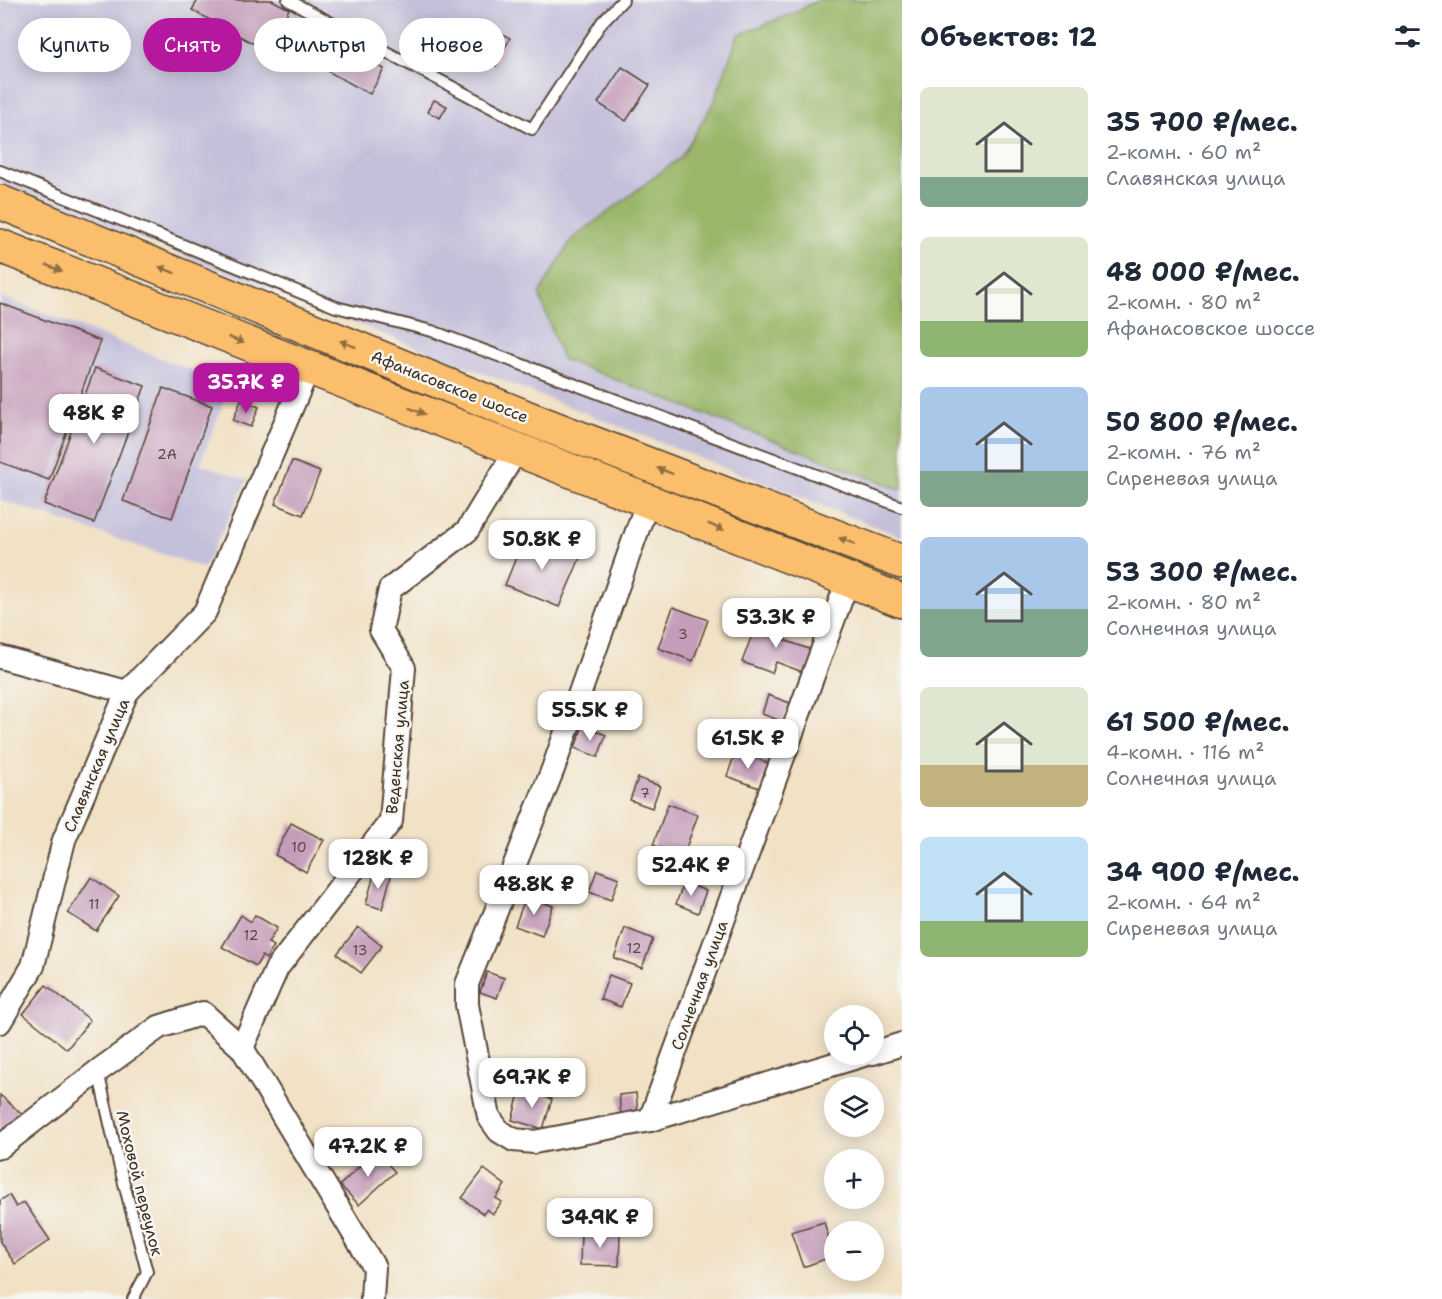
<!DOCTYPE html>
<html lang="ru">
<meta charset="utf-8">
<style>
:root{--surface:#fff;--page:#f6f6f7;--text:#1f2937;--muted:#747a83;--accent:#b5179e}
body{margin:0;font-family:"Shantell Sans",sans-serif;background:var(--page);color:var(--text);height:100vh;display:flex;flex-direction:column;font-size:22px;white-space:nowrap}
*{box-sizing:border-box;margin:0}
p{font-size:20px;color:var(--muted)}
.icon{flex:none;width:33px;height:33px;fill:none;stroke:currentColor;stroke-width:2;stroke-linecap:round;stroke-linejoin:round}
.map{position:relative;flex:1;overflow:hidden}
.details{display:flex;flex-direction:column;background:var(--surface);width:540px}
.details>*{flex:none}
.guide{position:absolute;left:18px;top:18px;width:570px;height:54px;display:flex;gap:12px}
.buttons{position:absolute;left:824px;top:1005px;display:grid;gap:12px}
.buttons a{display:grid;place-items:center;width:60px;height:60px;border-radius:50%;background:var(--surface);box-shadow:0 3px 15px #0003;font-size:30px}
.price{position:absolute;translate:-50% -51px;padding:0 14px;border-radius:12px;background:#fff;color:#222;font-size:20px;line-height:39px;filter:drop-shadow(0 2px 3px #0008)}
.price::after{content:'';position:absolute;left:50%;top:36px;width:18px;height:14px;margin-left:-9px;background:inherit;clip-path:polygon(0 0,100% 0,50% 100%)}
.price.active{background:var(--accent);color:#fff}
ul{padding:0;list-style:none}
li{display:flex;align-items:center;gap:18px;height:150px;padding:0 18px}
li span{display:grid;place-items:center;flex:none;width:168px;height:120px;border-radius:9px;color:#555}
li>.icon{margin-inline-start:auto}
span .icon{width:72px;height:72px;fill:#fffc;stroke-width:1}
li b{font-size:26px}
h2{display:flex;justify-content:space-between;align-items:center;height:72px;padding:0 18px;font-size:26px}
.pill{padding:0 21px;border-radius:27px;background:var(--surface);box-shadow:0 3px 15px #0003;font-size:21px;line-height:54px}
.pill.active{background:var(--accent);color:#fff}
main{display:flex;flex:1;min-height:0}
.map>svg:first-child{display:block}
</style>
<main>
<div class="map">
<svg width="902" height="1299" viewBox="0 0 902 1299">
<rect width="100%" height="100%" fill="#f6f6f2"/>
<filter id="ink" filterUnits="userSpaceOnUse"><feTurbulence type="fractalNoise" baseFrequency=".0167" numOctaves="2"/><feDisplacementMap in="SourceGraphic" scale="12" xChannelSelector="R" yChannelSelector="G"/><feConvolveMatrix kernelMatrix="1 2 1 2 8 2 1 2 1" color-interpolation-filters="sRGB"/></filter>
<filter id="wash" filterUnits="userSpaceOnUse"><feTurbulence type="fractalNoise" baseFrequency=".008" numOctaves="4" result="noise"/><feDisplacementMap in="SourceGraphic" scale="24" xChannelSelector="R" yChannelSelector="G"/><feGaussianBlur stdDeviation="1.35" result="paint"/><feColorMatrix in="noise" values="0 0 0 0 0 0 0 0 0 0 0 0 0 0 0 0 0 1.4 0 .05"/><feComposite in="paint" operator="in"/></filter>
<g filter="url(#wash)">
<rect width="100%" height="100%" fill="#f1e1c5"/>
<!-- industrial -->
<g fill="#c5c0da">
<path d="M0 0H902V537L0 184Z"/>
<path d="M0 296 230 385 200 464 247 480 204 568 0 500Z"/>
</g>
<!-- forest -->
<path fill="#99b669" stroke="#6a7044" stroke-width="1.5" d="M817 0H902V490L562 359 539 294 572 239 681 157 714 102 738 35 799 11Z"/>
<g id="blocks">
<!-- building -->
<g fill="#c59cba">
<path d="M198 0H272L289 9 285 17 312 33 294 66 192 10Z"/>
<path d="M478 21 510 38 496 66 464 50Z"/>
<path d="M343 46 384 69 370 94 329 72Z"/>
<path d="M622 67 650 85 626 121 598 103Z"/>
<path d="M434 100 447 106 440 118 428 112Z"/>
<path d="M0 303 100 341 49 480 0 462Z"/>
<path d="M95 368 145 386 94 523 44 504Z"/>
<path d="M163 388 212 406 172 518 123 501Z"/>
<path d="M241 400 259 407 251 427 233 420Z"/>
<path d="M292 461 320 472 303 515 275 504Z"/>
<path d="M525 535 580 558 559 607 505 585Z"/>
<path d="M673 607 708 620 693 661 658 648Z"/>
<path d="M759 616 789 627 784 640 817 652 808 674 776 662 772 673 742 662Z"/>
<path d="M768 695 790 703 784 722 762 714Z"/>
<path d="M583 726 606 735 598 757 575 748Z"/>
<path d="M736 751 768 763 759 788 727 776Z"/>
<path d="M638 778 660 786 652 808 630 800Z"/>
<path d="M668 804 698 815 683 856 653 845Z"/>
<path d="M291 823 324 840 306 872 275 855Z"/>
<path d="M597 870 619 878 611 900 589 892Z"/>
<path d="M375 871 391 876 382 909 366 904Z"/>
<path d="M91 877 119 896 96 931 68 913Z"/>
<path d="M684 882 706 891 698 913 676 904Z"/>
<path d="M526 896 553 906 542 936 515 926Z"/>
<path d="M241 915 251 922 255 915 277 928 268 943 274 946 266 959 262 956 256 966 222 947Z"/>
<path d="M358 927 382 946 361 973 337 954Z"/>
<path d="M625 928 653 939 642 968 614 958Z"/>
<path d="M487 972 504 978 497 998 480 992Z"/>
<path d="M609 975 630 983 621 1007 600 999Z"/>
<path d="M46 985 90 1020 67 1049 23 1014Z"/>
<path d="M520 1090 552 1099 543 1129 512 1120Z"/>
<path d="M636 1093 638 1114 621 1116 619 1095Z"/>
<path d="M0 1095 32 1123 0 1143Z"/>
<path d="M376 1151 395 1172 359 1205 340 1185Z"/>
<path d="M484 1169 505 1185 496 1198 502 1202 493 1214 487 1209 483 1214 462 1198Z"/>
<path d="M9 1195 16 1207 24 1202 50 1240 15 1264 0 1242V1201Z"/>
<path d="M824 1222 834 1256 803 1267 791 1232Z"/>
<path d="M581 1232 620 1233 619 1266 580 1265Z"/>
</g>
</g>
</g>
<g filter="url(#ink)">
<use href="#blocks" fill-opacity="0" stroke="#564537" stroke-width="1.5"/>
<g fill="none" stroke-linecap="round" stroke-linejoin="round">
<defs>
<g id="service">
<path d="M288 0 532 129 602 22 623 0"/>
<path d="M0 171 336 307 432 331 902 507"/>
<path d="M98 1071 119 1164 147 1272 133 1299"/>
</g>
<g id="minor">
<path d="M648 500 553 769 467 984V1005L489 1117 499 1131 514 1140 534 1142 650 1120 867 1054"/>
<path d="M0 657 127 692"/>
<path d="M0 1022 33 966 64 840 127 692 205 612 308 369"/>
<path d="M242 1048 277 968 391 821 404 668 381 630 390 589 467 531 516 451"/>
<path d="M873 1053 902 1044"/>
<path d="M650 1120 848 580"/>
<path d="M0 1147 98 1071 159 1027 203 1013 242 1048 374 1267 372 1299"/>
</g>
<g id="primary">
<path d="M0 202 533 420 902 562"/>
<path d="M0 246 902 601"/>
</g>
</defs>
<!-- service casing -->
<use href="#service" stroke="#564537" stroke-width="14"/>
<!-- minor casing -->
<use href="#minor" stroke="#564537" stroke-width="26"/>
<!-- primary casing -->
<use href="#primary" stroke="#564537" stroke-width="36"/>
<!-- service -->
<use href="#service" stroke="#fff" stroke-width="10"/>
<!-- minor -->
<use href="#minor" stroke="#fff" stroke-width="22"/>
<!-- primary -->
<use href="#primary" stroke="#fabe6d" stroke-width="33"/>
</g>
<!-- one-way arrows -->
<defs><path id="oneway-solid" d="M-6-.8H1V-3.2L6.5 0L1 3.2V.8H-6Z" transform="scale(1.5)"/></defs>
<g fill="#916d42">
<use href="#oneway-solid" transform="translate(54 268) rotate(22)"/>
<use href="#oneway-solid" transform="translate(167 270) rotate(-158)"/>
<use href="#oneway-solid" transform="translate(236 340) rotate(22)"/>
<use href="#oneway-solid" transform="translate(348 344) rotate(-158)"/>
<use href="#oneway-solid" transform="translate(417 411) rotate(22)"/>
<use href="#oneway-solid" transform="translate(665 471) rotate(-159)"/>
<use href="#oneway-solid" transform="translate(716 527) rotate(22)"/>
<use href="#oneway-solid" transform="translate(847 541) rotate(-159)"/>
</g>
</g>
<g text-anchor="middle" stroke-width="5" stroke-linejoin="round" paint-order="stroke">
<!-- number labels -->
<g font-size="14" fill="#5e4645">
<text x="167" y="459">2А</text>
<text x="683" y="639">3</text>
<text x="645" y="798">7</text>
<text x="299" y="852">10</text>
<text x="94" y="909">11</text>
<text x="251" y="940">12</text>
<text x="634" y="953">12</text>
<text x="360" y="955">13</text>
</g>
<!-- street labels -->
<g font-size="16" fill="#3b2a1e" stroke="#f6f6f2">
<text transform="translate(450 386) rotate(22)" y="6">Афанасовское шоссе</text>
<text transform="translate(397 747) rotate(-85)" y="6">Веденская улица</text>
<text transform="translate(96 765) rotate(-67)" y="6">Славянская улица</text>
<text transform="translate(699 985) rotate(-70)" y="6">Солнечная улица</text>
<text transform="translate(140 1183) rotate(76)" y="6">Моховой переулок</text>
</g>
</g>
</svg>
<div class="buttons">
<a><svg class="icon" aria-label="locate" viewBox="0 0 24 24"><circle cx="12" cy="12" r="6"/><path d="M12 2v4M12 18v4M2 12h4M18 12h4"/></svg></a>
<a><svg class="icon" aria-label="layers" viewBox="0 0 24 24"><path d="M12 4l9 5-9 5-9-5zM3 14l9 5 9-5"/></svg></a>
<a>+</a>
<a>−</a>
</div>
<b class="price active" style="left:246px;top:414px">35.7K ₽</b>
<b class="price" style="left:94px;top:445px">48K ₽</b>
<b class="price" style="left:542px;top:571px">50.8K ₽</b>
<b class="price" style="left:776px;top:649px">53.3K ₽</b>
<b class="price" style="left:590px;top:742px">55.5K ₽</b>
<b class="price" style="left:748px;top:770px">61.5K ₽</b>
<b class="price" style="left:378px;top:890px">128K ₽</b>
<b class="price" style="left:691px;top:897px">52.4K ₽</b>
<b class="price" style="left:534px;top:916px">48.8K ₽</b>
<b class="price" style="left:532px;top:1109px">69.7K ₽</b>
<b class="price" style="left:368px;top:1178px">47.2K ₽</b>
<b class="price" style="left:600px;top:1249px">34.9K ₽</b>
<div class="guide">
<a class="pill">Купить</a>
<a class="pill active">Снять</a>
<a class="pill">Фильтры</a>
<a class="pill">Новое</a>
</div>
</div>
<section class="details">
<h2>Объектов: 12<svg class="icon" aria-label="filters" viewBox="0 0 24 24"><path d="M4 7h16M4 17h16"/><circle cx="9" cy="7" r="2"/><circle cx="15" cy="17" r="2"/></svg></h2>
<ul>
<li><span style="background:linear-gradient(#dfe7d0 75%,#7fa58c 0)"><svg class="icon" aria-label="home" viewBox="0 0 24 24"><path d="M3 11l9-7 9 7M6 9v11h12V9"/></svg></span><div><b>35 700 ₽/мес.</b><p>2-комн. · 60 m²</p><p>Славянская улица</p></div></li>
<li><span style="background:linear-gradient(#dfe7d0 70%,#8fb573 0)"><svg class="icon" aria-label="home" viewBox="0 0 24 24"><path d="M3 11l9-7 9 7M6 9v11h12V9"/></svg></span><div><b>48 000 ₽/мес.</b><p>2-комн. · 80 m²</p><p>Афанасовское шоссе</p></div></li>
<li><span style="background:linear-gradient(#a9c7e8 70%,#7fa58c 0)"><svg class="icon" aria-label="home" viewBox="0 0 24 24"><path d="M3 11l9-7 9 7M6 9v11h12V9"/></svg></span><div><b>50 800 ₽/мес.</b><p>2-комн. · 76 m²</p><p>Сиреневая улица</p></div></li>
<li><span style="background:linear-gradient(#a9c7e8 60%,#7fa58c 0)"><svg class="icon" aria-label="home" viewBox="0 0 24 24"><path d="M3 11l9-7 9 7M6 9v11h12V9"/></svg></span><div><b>53 300 ₽/мес.</b><p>2-комн. · 80 m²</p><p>Солнечная улица</p></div></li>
<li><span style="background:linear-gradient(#dfe7d0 65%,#c2b280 0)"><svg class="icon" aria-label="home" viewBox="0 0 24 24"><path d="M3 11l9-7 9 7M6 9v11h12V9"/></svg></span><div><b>61 500 ₽/мес.</b><p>4-комн. · 116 m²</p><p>Солнечная улица</p></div></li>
<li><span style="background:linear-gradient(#bfe0f5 70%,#8fb573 0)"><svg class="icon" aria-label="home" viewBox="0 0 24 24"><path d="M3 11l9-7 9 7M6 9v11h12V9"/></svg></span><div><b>34 900 ₽/мес.</b><p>2-комн. · 64 m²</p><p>Сиреневая улица</p></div></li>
</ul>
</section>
</main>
